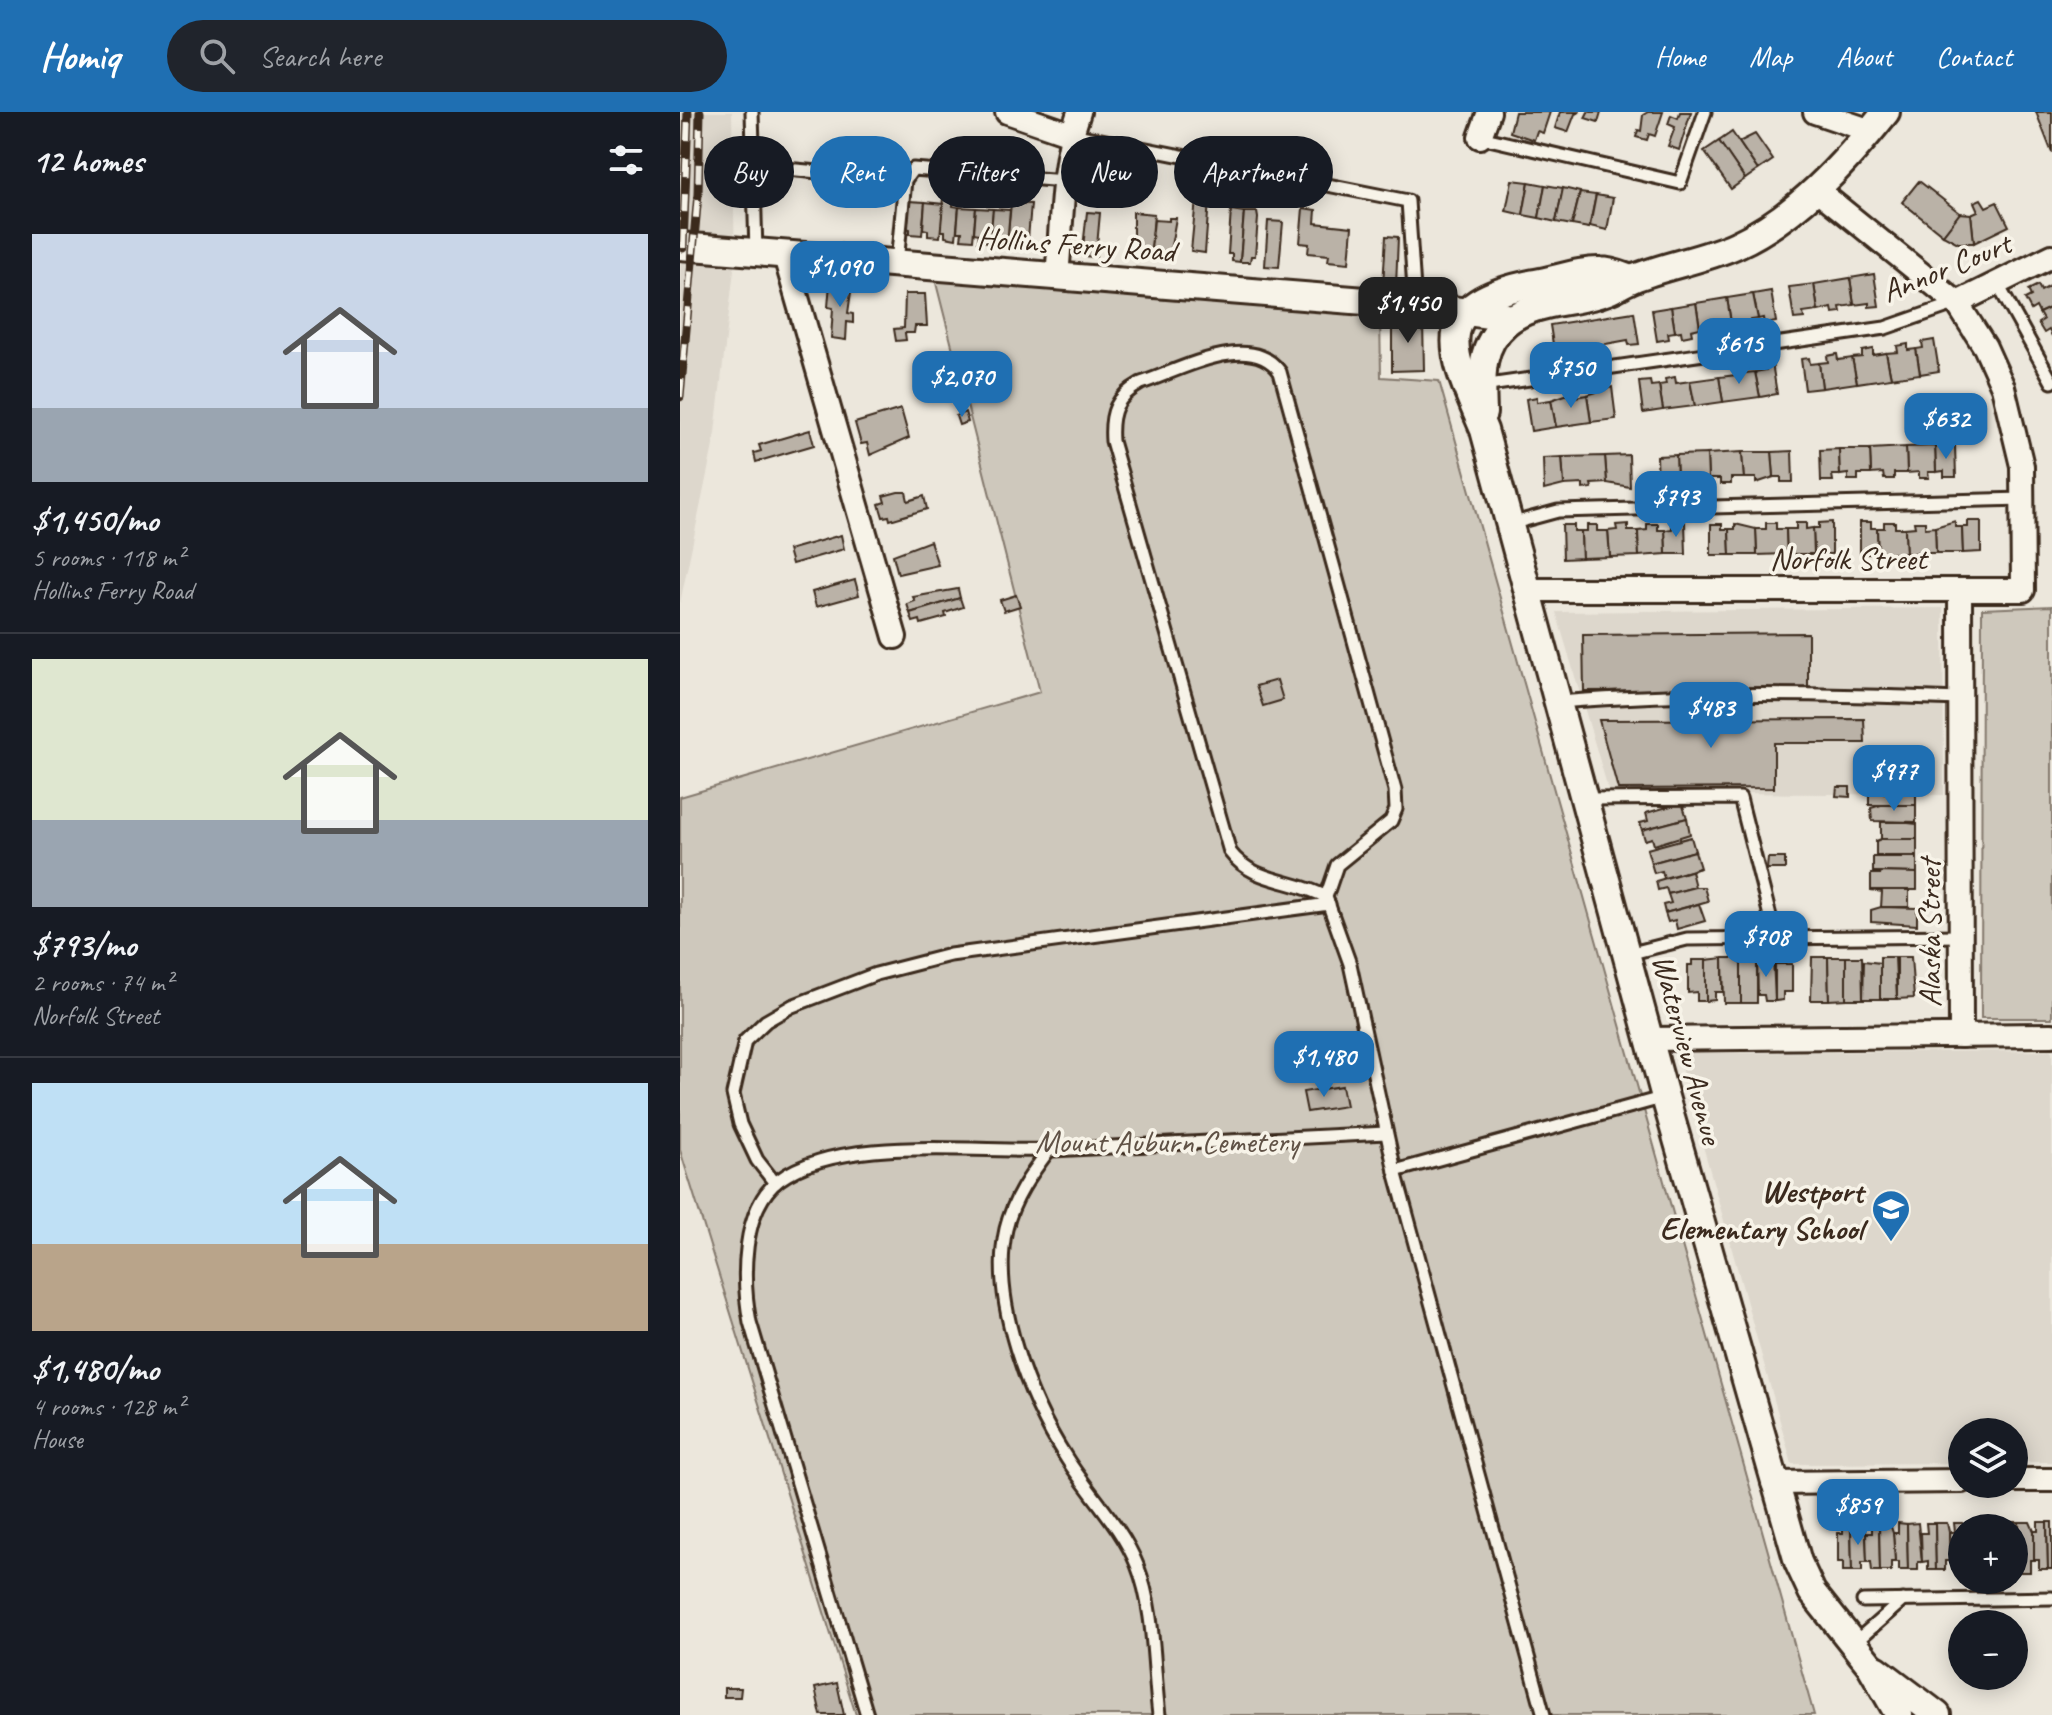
<!DOCTYPE html>
<meta charset="utf-8">
<style>
:root{--surface:#171b24;--page:#20242c;--text:#f1f3f6;--muted:#9ea1a6;--line:#363941;--accent:#1f6fb2}
body{margin:0;font-family:Caveat,sans-serif;background:var(--page);color:var(--text);height:100vh;display:flex;flex-direction:column;font-size:30px;white-space:nowrap}
*{box-sizing:border-box;margin:0}
p{font-size:26px;color:var(--muted)}
.icon{flex:none;width:44px;height:44px;fill:none;stroke:currentColor;stroke-width:2;stroke-linecap:round;stroke-linejoin:round}
.map{position:relative;flex:1;overflow:hidden}
.drawer{display:flex;flex-direction:column;background:var(--surface);width:680px}
.drawer>*{flex:none}
.banner{position:absolute;left:24px;top:24px;width:760px;height:72px;display:flex;gap:16px}
.tools{position:absolute;left:1268px;top:1306px;display:grid;gap:16px}
.tools a{display:grid;place-items:center;width:80px;height:80px;border-radius:50%;background:var(--surface);box-shadow:0 4px 20px #0003;font-size:40px}
.price{position:absolute;translate:-50% -68px;padding:0 18px;border-radius:16px;background:var(--accent);color:#fff;font-size:26px;line-height:52px;filter:drop-shadow(0 2px 4px #0008)}
.price::after{content:'';position:absolute;left:50%;top:48px;width:24px;height:18px;margin-left:-12px;background:inherit;clip-path:polygon(0 0,100% 0,50% 100%)}
.price.current{background:#222;color:#fff}
ul{padding:0;list-style:none}
li{display:grid;align-content:center;gap:16px;height:424px;padding:0 32px}
li+li{border-top:2px solid var(--line)}
li span{display:grid;place-items:center;height:248px;border-radius:0px;color:#555}
li>.icon{margin-inline-start:auto}
span .icon{width:144px;height:144px;fill:#fffc;stroke-width:1}
li b{font-size:34px}
h2{display:flex;justify-content:space-between;align-items:center;height:96px;padding:0 32px;font-size:34px}
.pill{padding:0 28px;border-radius:36px;background:var(--surface);box-shadow:0 4px 20px #0003;font-size:28px;line-height:72px}
.pill.current{background:var(--accent);color:#fff}
header{display:flex;align-items:center;gap:48px;box-sizing:border-box;height:112px;padding:0 40px;background:var(--accent);color:#fff}
header strong{font-size:38px}
nav{display:flex;gap:44px;margin-inline-start:auto;font-size:28px}
.search{width:560px;height:72px;background:var(--page);display:flex;align-items:center;gap:20px;box-sizing:border-box;padding:0 28px;border-radius:44px;color:var(--muted);font-size:30px}
main{display:flex;flex:1;min-height:0}
.map>svg:first-child{display:block}
</style>
<header>
<strong>Homiq</strong>
<div class="search"><svg class="icon" aria-label="search" viewBox="0 0 24 24"><circle cx="10" cy="10" r="6"/><path d="M15 15l6 6"/></svg>Search here</div>
<nav><a>Home</a><a>Map</a><a>About</a><a>Contact</a></nav>
</header>
<main>
<section class="drawer">
<h2>12 homes<svg class="icon" aria-label="filters" viewBox="0 0 24 24"><path d="M4 7h16M4 17h16"/><circle cx="9" cy="7" r="2"/><circle cx="15" cy="17" r="2"/></svg></h2>
<ul>
<li><span style="background:linear-gradient(#c9d6e8 70%,#9aa5b1 0)"><svg class="icon" aria-label="home" viewBox="0 0 24 24"><path d="M3 11l9-7 9 7M6 9v11h12V9"/></svg></span><div><b>$1,450/mo</b><p>5 rooms · 118 m²</p><p>Hollins Ferry Road</p></div></li>
<li><span style="background:linear-gradient(#dfe7d0 65%,#9aa5b1 0)"><svg class="icon" aria-label="home" viewBox="0 0 24 24"><path d="M3 11l9-7 9 7M6 9v11h12V9"/></svg></span><div><b>$793/mo</b><p>2 rooms · 74 m²</p><p>Norfolk Street</p></div></li>
<li><span style="background:linear-gradient(#bfe0f5 65%,#b9a48a 0)"><svg class="icon" aria-label="home" viewBox="0 0 24 24"><path d="M3 11l9-7 9 7M6 9v11h12V9"/></svg></span><div><b>$1,480/mo</b><p>4 rooms · 128 m²</p><p>House</p></div></li>
</ul>
</section>
<div class="map">
<svg width="1372" height="1603" viewBox="0 0 1372 1603">
<rect width="100%" height="100%" fill="#ece7dc"/>
<filter id="ink" filterUnits="userSpaceOnUse"><feTurbulence type="fractalNoise" baseFrequency=".0125" numOctaves="2"/><feDisplacementMap in="SourceGraphic" scale="16" xChannelSelector="R" yChannelSelector="G"/><feConvolveMatrix kernelMatrix="1 2 1 2 8 2 1 2 1" color-interpolation-filters="sRGB"/></filter>
<g filter="url(#ink)">
<!-- built -->
<g fill="#ddd7cc">
<path d="M0 0H52L55 149 34 329 0 491Z"/>
<path d="M1263 496 1264 683 929 680 876 500Z"/>
<path d="M1372 939V1350H1334V1320H1282V1351L1112 1352 997 941Z"/>
</g>
<!-- green -->
<g fill="#cec8bc" stroke="#84796d" stroke-width="2">
<path d="M255 167 700 202 701 265 759 269 1134 1603H176L0 1038V685L360 580Z"/>
<path d="M1372 494V906H1301L1302 497Z"/>
</g>
<!-- building -->
<g fill="#bab2a7" stroke="#3b2a1e" stroke-width="2">
<path d="M835 0H870L863 21 857 19 854 28 830 20Z"/>
<path d="M880 0H900L895 2 888 20 875 16Z"/>
<path d="M908 0H921L918 10 905 6Z"/>
<path d="M968 0H983L975 24 969 22 967 28 956 25 958 18 961 19 963 3Z"/>
<path d="M1000 0H1011L999 38 988 34 995 15 988 12 991 3 998 6Z"/>
<path d="M1356 0H1372V41Z"/>
<path d="M1052 20 1078 58 1065 67 1039 29Z"/>
<path d="M1075 22 1093 48 1078 58 1059 30Z"/>
<path d="M1039 29 1065 67 1051 77 1024 39Z"/>
<path d="M832 68 849 70 843 103 826 99Z"/>
<path d="M1239 69 1280 101 1263 123 1222 90Z"/>
<path d="M849 70 865 73 859 106 843 103Z"/>
<path d="M865 73 883 76 876 110 859 106Z"/>
<path d="M264 75H275L273 94 279 95 276 127 265 125V119H260Z"/>
<path d="M883 76 900 80 892 113 876 110Z"/>
<path d="M900 81 916 83 909 116 892 113Z"/>
<path d="M916 83 933 86 927 118 910 114Z"/>
<path d="M516 87 529 88 525 141 511 139Z"/>
<path d="M1301 87 1306 95 1317 90 1329 114 1294 131 1291 102 1298 99 1294 90Z"/>
<path d="M228 89 245 90 242 123 230 122V117L226 116Z"/>
<path d="M245 90 263 92 260 125 248 124V118L243 117Z"/>
<path d="M331 91 351 92 348 127 328 125 327 132Z"/>
<path d="M279 95 296 96 293 128 281 127 282 120H277Z"/>
<path d="M296 96 313 97 310 130 298 129 299 122 294 121Z"/>
<path d="M623 96 636 98 635 111 672 115 669 151 648 149 649 143 628 141 629 132 620 131Z"/>
<path d="M313 97 330 98 327 132 315 131 316 125 311 123 310 130Z"/>
<path d="M551 98 564 100 560 150 552 149V142H548Z"/>
<path d="M407 100 420 101 416 145 402 144Z"/>
<path d="M453 100 474 102 471 138 453 137Z"/>
<path d="M564 100H577L578 106 575 144H571L570 150H560Z"/>
<path d="M1280 101 1291 102 1294 131H1278L1263 123Z"/>
<path d="M489 106H496L490 140 471 138 474 108 489 109Z"/>
<path d="M588 109 603 110 599 155 585 154Z"/>
<path d="M706 124 718 125 716 174 703 173Z"/>
<path d="M1194 162 1199 194 1189 195V191L1174 193 1170 166Z"/>
<path d="M1170 166 1174 193 1160 195 1161 200 1153 201 1152 196 1138 199 1134 172Z"/>
<path d="M150 171 172 173 168 201 173 202V211L167 210 166 228 151 226 153 196 148 195Z"/>
<path d="M1134 172 1138 199 1123 201 1124 206 1114 207 1109 175Z"/>
<path d="M1358 173 1361 179 1372 173V195L1359 201 1356 195 1351 198 1345 187 1351 184 1348 178Z"/>
<path d="M1091 179 1096 210 1084 212 1083 206 1078 207 1073 182Z"/>
<path d="M225 182H245L247 214H235L234 221H225L226 228 216 229 214 217 224 216Z"/>
<path d="M1073 182 1078 207 1071 208 1072 214 1060 216V210L1051 211 1047 186Z"/>
<path d="M1047 186 1051 211 1041 213 1042 219 1031 220 1030 215 1020 216 1016 191Z"/>
<path d="M1016 191 1020 216 1011 218 1012 223 1002 225 1001 219 995 220 991 195Z"/>
<path d="M991 195 995 220 988 221 989 227 977 229 972 198Z"/>
<path d="M1372 195V224L1369 218 1364 221 1358 211 1363 208 1359 201Z"/>
<path d="M954 200 959 232 949 233 948 228 920 233 921 238 912 239 911 234 884 238 885 243 875 245 870 213Z"/>
<path d="M724 202 732 203V209H743L744 258 712 259V209H724Z"/>
<path d="M1254 228 1259 259 1240 262 1236 237 1243 236 1242 230Z"/>
<path d="M1228 232V238L1236 237 1240 262 1211 266 1206 241 1218 240 1217 234Z"/>
<path d="M1193 237V243L1206 241 1211 266 1177 271 1172 246 1182 245V239Z"/>
<path d="M1157 242 1158 248 1172 246 1177 271 1142 276 1139 251 1148 250 1147 244Z"/>
<path d="M1129 246 1130 252 1139 251 1142 276 1125 278 1121 247Z"/>
<path d="M1092 251 1097 282 1080 285 1075 260 1086 258 1085 252Z"/>
<path d="M1064 256 1065 261 1075 260 1080 285 1043 290 1039 265 1056 263V257Z"/>
<path d="M995 265 996 271 1010 269 1015 294 983 298 979 273 986 272 985 267Z"/>
<path d="M1039 265 1043 290 1015 294 1010 269Z"/>
<path d="M970 269 971 274 979 273 983 298 963 301 959 270Z"/>
<path d="M932 275 936 307 911 310 907 283Z"/>
<path d="M894 280V285L907 283 911 310 876 315 871 288Z"/>
<path d="M857 285V290L871 288 876 315 851 319 846 287Z"/>
<path d="M221 297 229 326 190 343 187 331 181 332 175 311Z"/>
<path d="M285 300 288 310 279 313 276 304Z"/>
<path d="M130 318 134 333 76 350 74 341 81 339 79 333Z"/>
<path d="M1255 334H1275L1276 365H1264V359L1256 360Z"/>
<path d="M1255 334 1256 360H1248L1249 366H1239V360L1227 361 1226 335Z"/>
<path d="M1226 335 1227 361H1214V367H1204L1203 361 1191 362 1190 337Z"/>
<path d="M1159 337 1160 363H1152L1153 369H1141L1140 338Z"/>
<path d="M1159 337H1190L1191 362H1178V368H1168V362L1160 363Z"/>
<path d="M1112 339 1113 370H1101V365H1094L1092 340Z"/>
<path d="M1062 340 1064 366H1051V372H1040V367H1028L1027 342Z"/>
<path d="M1062 340H1092L1094 365 1076 371V366H1064Z"/>
<path d="M1027 342 1028 367 1015 368V373L1005 374V368H997L996 343Z"/>
<path d="M949 343 950 375 927 371 925 344Z"/>
<path d="M996 343 997 368H990V374H978L977 344Z"/>
<path d="M925 344 927 371 911 372 912 376 903 377V372L884 373 882 345Z"/>
<path d="M882 345 884 373 864 378 863 346Z"/>
<path d="M218 380H226L228 389 244 384 247 397 210 408 209 404 203 405 199 392 205 390 203 384Z"/>
<path d="M1275 409V415H1282L1283 441H1256L1255 415Z"/>
<path d="M1288 409H1301V440L1283 441 1282 415H1288Z"/>
<path d="M992 410H1005L1006 442H986L985 418 992 417Z"/>
<path d="M1152 410V442H1134L1133 416H1139V411Z"/>
<path d="M1180 410H1191V416H1197L1198 442H1180Z"/>
<path d="M1204 410H1215V416H1225L1226 441 1198 442 1197 416H1204Z"/>
<path d="M1234 410H1245V416L1255 415 1256 441H1226L1225 416 1235 415Z"/>
<path d="M1086 411H1096V417H1106L1107 442 1077 443 1076 417H1086Z"/>
<path d="M1116 411H1126V417L1133 416 1134 442H1107L1106 417H1116Z"/>
<path d="M948 412V419H958L959 444 930 445 928 419 937 418 936 413Z"/>
<path d="M967 412H978V418H985L986 442 959 444 958 419 967 418Z"/>
<path d="M1031 412H1042V417H1049L1050 443H1031Z"/>
<path d="M1055 412 1076 417 1077 443H1050L1049 417H1055Z"/>
<path d="M882 413H894V419H901L902 446 883 447Z"/>
<path d="M907 413H917V419H928L930 445 902 446 901 419H907Z"/>
<path d="M161 423 164 437 112 452 108 438Z"/>
<path d="M250 429 258 453 218 462 213 443Z"/>
<path d="M175 468 179 483 136 495 132 480Z"/>
<path d="M278 477 280 486 230 501 227 492 235 489 233 485Z"/>
<path d="M336 483 340 494 324 499 320 488Z"/>
<path d="M280 486 283 495 265 501 266 505 241 512 240 508 233 510 230 501Z"/>
<path d="M1128 521V578L904 579 903 523Z"/>
<path d="M597 568 603 588 583 594 576 574Z"/>
<path d="M1184 607 1185 631H1094V676L938 677 919 608Z"/>
<path d="M1157 675H1170V685L1156 684Z"/>
<path d="M1236 680V693H1189V681Z"/>
<path d="M1002 691 1007 706 962 718 960 711 968 709 966 701Z"/>
<path d="M1201 693H1236V710L1192 709 1191 696Z"/>
<path d="M1007 706 1010 722 974 733 972 726 965 728 962 718Z"/>
<path d="M1201 710H1236L1228 711 1237 712V727H1201Z"/>
<path d="M1011 725 1015 739 971 751 967 737Z"/>
<path d="M1201 727H1237V744H1196V729Z"/>
<path d="M1015 739 1020 756 984 766 982 759 974 761 971 751Z"/>
<path d="M1193 745H1237V761L1193 760Z"/>
<path d="M1088 746H1105V757H1087Z"/>
<path d="M1020 756 1011 759 1015 775 988 782 986 776 978 778 976 769Z"/>
<path d="M1193 760 1237 761V778H1191V762H1201Z"/>
<path d="M1015 775H1024L1028 789 985 801 983 793 991 791 988 782Z"/>
<path d="M1191 778H1229V795H1201L1202 780Z"/>
<path d="M1019 792 1025 809 997 817 995 808 988 810 985 801Z"/>
<path d="M1201 795 1237 796V813L1191 810V798Z"/>
<path d="M1132 845H1148L1149 888H1131Z"/>
<path d="M1148 845H1166V887L1149 888Z"/>
<path d="M1166 845H1182L1183 887H1166Z"/>
<path d="M1200 845H1215L1217 887H1200Z"/>
<path d="M1217 845H1231L1234 886 1217 887Z"/>
<path d="M1043 846V880H1035V888L1026 889V848Z"/>
<path d="M1043 846H1061V891H1044Z"/>
<rect x="1061" y="846" width="16" height="45"/>
<path d="M1077 846H1093L1095 889H1085L1084 883H1078Z"/>
<path d="M1012 848H1026V889H1017V880L1008 881V853H1012Z"/>
<path d="M1184 849 1200 851V887H1183Z"/>
<path d="M1095 852H1112V880H1103V888L1095 889Z"/>
<path d="M662 974 666 994 627 1000 623 980Z"/>
<path d="M1330 1410H1339L1340 1460H1334V1416H1330Z"/>
<path d="M1339 1410H1350L1354 1419V1448H1350V1460H1340Z"/>
<path d="M1358 1410H1367L1368 1457H1359V1448H1354V1419H1358Z"/>
<path d="M1367 1410H1372V1457H1368Z"/>
<path d="M1218 1411 1227 1412 1228 1458H1219V1450H1215L1213 1421H1218Z"/>
<path d="M1238 1411 1242 1450H1238V1458H1228L1227 1412Z"/>
<path d="M1246 1411H1255L1256 1458H1248V1449L1242 1450 1241 1421H1247Z"/>
<path d="M1255 1411H1267L1269 1420 1270 1449H1265V1458H1256Z"/>
<path d="M1274 1411H1283L1282 1458H1275V1449H1270L1269 1420H1275Z"/>
<path d="M1163 1412H1171L1172 1459H1163V1450H1158V1421H1163Z"/>
<path d="M1171 1412H1183L1186 1421 1187 1450H1182V1459H1172Z"/>
<path d="M1192 1412H1199L1200 1459H1192L1191 1450H1187L1186 1421H1192Z"/>
<path d="M1199 1412H1210L1213 1421 1215 1450H1211V1459H1200Z"/>
<path d="M157 1571 164 1603H141L135 1576Z"/>
<path d="M44 1576H61L60 1585H44Z"/>
</g>
<g fill="none" stroke-linecap="round" stroke-linejoin="round">
<defs>
<g id="service">
<path d="M72 0 76 140"/>
<path d="M391 22 728 89 735 192"/>
<path d="M800 25 1000 71 1025 0"/>
<path d="M73 54 225 68"/>
<path d="M217 151 225 68 233 57 385 69"/>
<path d="M1317 171 1372 270"/>
<path d="M802 274 1205 216 1277 191"/>
<path d="M830 412 878 399 1344 387"/>
<path d="M879 590C1012 579 1147 582 1280 587"/>
<path d="M905 687 1060 686 1095 824"/>
<path d="M646 785C614 767 573 771 550 740L432 329C430 300 436 285 461 271 501 258 571 218 600 260L715 678 716 697 711 709 657 753 646 785 670 852 715 1059 864 1603"/>
<path d="M948 842 1007 827 1281 824"/>
<path d="M369 1038C351 1062 333 1087 326 1117 310 1188 349 1288 387 1347 409 1382 442 1415 457 1453 475 1498 473 1555 479 1603"/>
<path d="M715 1059 985 985"/>
<path d="M95 1071 77 1048 60 1012 53 982 65 929 86 909 112 894 196 862 270 843 649 792"/>
<path d="M1183 1489 1372 1486"/>
<path d="M1173 1532 1223 1488"/>
<path d="M187 1603 70 1210C62 1168 61 1097 99 1068 161 1022 297 1041 373 1038 484 1033 595 1027 706 1021"/>
</g>
<g id="minor">
<path d="M327 0 391 22"/>
<path d="M1135 0 1191 19"/>
<path d="M800 25 809 0"/>
<path d="M105 144 215 525"/>
<path d="M377 165C382 110 381 52 399 0"/>
<path d="M1277 191 1372 144"/>
<path d="M849 478H1343L1342 354 1323 275 1305 235 1277 191 1136 77"/>
<path d="M1280 478 1281 924"/>
<path d="M970 927 1372 923"/>
<path d="M1334 1368H1372"/>
<path d="M1093 1371 1282 1369"/>
</g>
<g id="tertiary">
<path d="M0 134 735 193 832 206"/>
<path d="M951 167C942 164 931 159 921 159 901 158 875 168 855 171 746 192 770 238 804 318L985 985 1118 1450 1132 1480 1190 1553 1219 1603"/>
<path d="M803 301C802 268 798 235 826 211 854 187 898 192 930 178 938 175 944 170 952 167 986 153 1023 148 1056 133 1116 106 1166 50 1206 0"/>
<path d="M1196 1557 1257 1603"/>
</g>
</defs>
<!-- service casing -->
<use href="#service" stroke="#3b2a1e" stroke-width="17"/>
<!-- minor casing -->
<use href="#minor" stroke="#3b2a1e" stroke-width="28"/>
<!-- tertiary casing -->
<use href="#tertiary" stroke="#3b2a1e" stroke-width="32"/>
<!-- service -->
<use href="#service" stroke="#f7f3e8" stroke-width="11"/>
<!-- minor -->
<use href="#minor" stroke="#f7f3e8" stroke-width="22"/>
<!-- tertiary -->
<use href="#tertiary" stroke="#f7f3e8" stroke-width="26"/>
<defs>
<g id="rail">
<path d="M3 136 8 0"/>
<path d="M0 285 18 82 20 0"/>
</g>
</defs>
<!-- rail casing -->
<use href="#rail" stroke="#3b2a1e" stroke-width="9"/>
<!-- rail -->
<use href="#rail" stroke="#f7f3e8" stroke-width="6" stroke-dasharray="18" stroke-linecap="butt"/>
</g>
</g>
<!-- icons -->
<defs>
<symbol id="school-pin" viewBox="-11 -11 22 30"><path d="M0 17L-7.5 6A9.5 9.5 0 1 1 7.5 6Z" fill="#1f6fb2" stroke="#f7f3e8"/><path d="M0-5L7-2L0 1L-7-2ZM-4 1L0 2.5L4 1V4Q0 6-4 4Z" fill="#fff"/></symbol>
</defs>
<g fill-rule="evenodd">
<use href="#school-pin" x="1189" y="1075" width="44" height="60"/>
</g>
<g text-anchor="middle" stroke-width="7" stroke-linejoin="round" paint-order="stroke">
<!-- street labels -->
<g font-size="32" fill="#3b2a1e" stroke="#f7f3e8">
<text transform="translate(396 132) rotate(4)" y="11">Hollins Ferry Road</text>
<text transform="translate(1266 155) rotate(-22)" y="11">Annor Court</text>
<text x="1168" y="457">Norfolk Street</text>
<text transform="translate(1249 821) rotate(-90)" y="11">Alaska Street</text>
<text transform="translate(1008 937) rotate(75)" y="11">Waterview Avenue</text>
</g>
<!-- park labels -->
<g font-size="32" fill="#605246" stroke="#f7f3e8">
<text x="487" y="1040">Mount Auburn Cemetery</text>
</g>
<!-- poi labels -->
<g font-size="32" font-weight="bold" fill="#3b2a1e" stroke="#f7f3e8" text-anchor="end">
<text x="1183" y="1090">Westport<tspan x="1183" dy="37">Elementary School</tspan></text>
</g>
</g>
</svg>
<div class="tools">
<a><svg class="icon" aria-label="layers" viewBox="0 0 24 24"><path d="M12 4l9 5-9 5-9-5zM3 14l9 5 9-5"/></svg></a>
<a>+</a>
<a>−</a>
</div>
<b class="price" style="left:160px;top:197px">$1,090</b>
<b class="price current" style="left:728px;top:233px">$1,450</b>
<b class="price" style="left:1059px;top:274px">$615</b>
<b class="price" style="left:891px;top:298px">$750</b>
<b class="price" style="left:282px;top:307px">$2,070</b>
<b class="price" style="left:1266px;top:349px">$632</b>
<b class="price" style="left:996px;top:427px">$793</b>
<b class="price" style="left:1031px;top:638px">$483</b>
<b class="price" style="left:1214px;top:701px">$977</b>
<b class="price" style="left:1086px;top:867px">$708</b>
<b class="price" style="left:644px;top:987px">$1,480</b>
<b class="price" style="left:1178px;top:1435px">$859</b>
<div class="banner">
<a class="pill">Buy</a>
<a class="pill current">Rent</a>
<a class="pill">Filters</a>
<a class="pill">New</a>
<a class="pill">Apartment</a>
</div>
</div>
</main>
